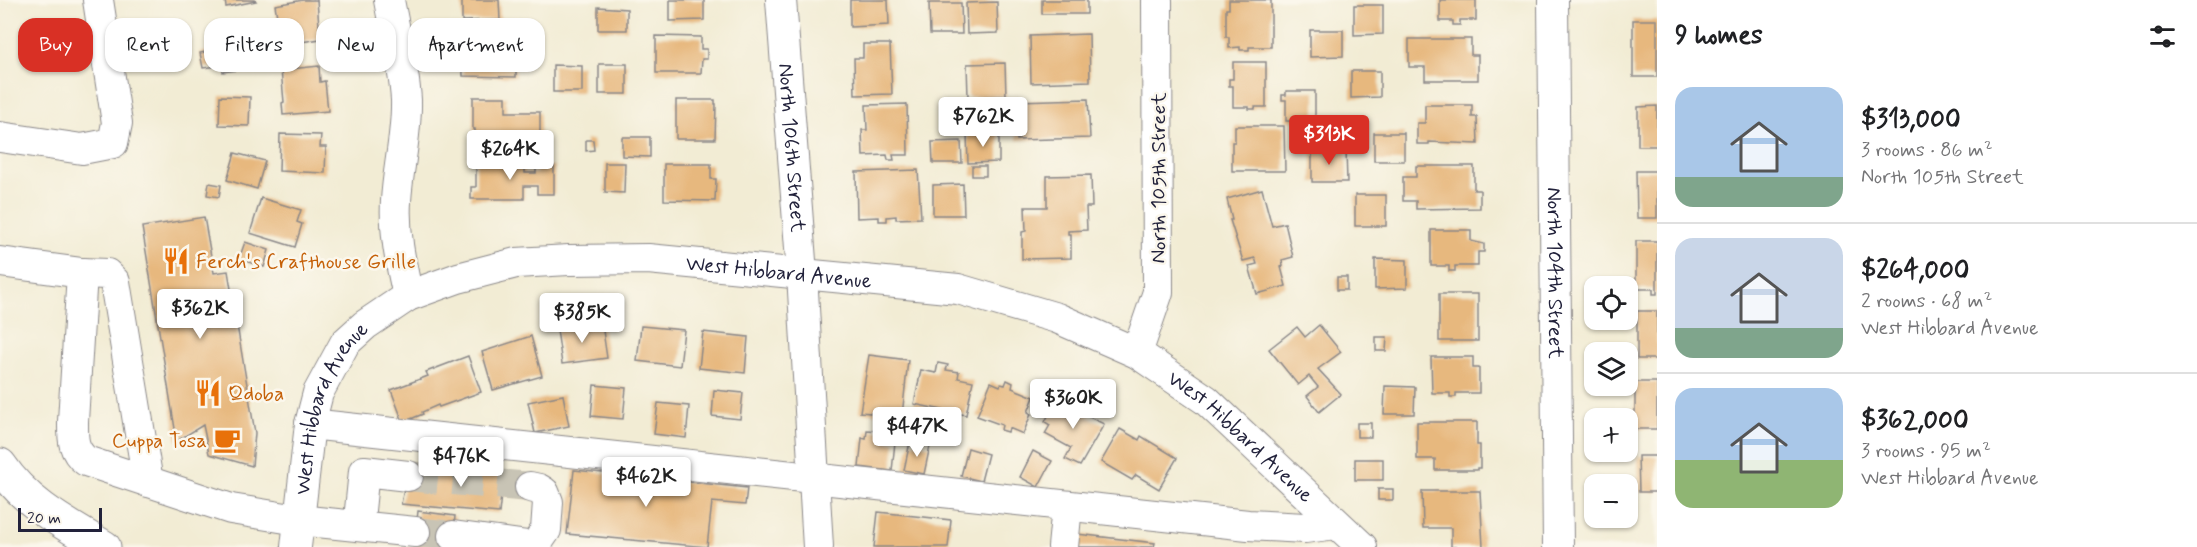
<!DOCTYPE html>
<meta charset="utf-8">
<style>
:root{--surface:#fff;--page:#f6f6f6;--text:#202124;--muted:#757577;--line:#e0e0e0;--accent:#d93025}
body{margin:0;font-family:Mynerve,sans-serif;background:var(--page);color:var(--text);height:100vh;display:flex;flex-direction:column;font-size:22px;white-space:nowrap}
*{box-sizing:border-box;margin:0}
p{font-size:20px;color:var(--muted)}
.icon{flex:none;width:33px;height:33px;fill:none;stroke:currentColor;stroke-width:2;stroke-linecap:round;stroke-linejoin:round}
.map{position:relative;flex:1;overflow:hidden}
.details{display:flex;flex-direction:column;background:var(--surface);width:540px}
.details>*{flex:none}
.top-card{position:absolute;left:18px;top:18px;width:570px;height:54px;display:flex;gap:12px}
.controls{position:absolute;left:1584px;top:276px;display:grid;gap:12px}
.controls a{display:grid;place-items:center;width:54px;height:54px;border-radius:12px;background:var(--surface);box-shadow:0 2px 4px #0004;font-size:30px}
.scale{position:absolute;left:18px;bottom:15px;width:84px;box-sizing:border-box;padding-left:6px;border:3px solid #22223b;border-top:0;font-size:16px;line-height:21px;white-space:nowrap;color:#22223b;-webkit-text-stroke:4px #fbf7ec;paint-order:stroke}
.price{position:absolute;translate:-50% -51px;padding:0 14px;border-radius:6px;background:#fff;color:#222;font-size:20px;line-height:39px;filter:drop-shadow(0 2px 3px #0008)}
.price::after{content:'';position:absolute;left:50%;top:36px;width:18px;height:14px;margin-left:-9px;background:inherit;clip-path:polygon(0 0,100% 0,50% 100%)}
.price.active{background:var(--accent);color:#fff}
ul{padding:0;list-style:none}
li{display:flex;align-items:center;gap:18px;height:150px;padding:0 18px}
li+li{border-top:2px solid var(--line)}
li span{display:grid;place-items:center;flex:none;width:168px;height:120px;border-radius:18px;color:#555}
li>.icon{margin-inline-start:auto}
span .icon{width:72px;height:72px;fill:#fffc;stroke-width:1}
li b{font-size:26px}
h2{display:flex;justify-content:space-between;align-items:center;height:72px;padding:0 18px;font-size:26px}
.chip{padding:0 21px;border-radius:18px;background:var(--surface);box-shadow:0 2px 4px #0004;font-size:21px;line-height:54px}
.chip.active{background:var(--accent);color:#fff}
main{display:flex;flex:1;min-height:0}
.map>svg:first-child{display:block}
</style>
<main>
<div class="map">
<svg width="1657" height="547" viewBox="0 0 1657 547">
<rect width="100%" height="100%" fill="#fbf7ec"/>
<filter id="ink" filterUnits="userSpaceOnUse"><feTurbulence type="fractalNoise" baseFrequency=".0167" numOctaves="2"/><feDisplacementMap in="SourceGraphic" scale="12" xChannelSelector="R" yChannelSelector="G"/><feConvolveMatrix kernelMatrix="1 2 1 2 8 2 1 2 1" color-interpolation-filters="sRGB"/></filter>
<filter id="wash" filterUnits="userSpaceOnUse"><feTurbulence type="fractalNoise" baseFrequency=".008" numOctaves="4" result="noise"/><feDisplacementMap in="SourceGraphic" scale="24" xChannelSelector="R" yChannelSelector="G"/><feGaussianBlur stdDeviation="1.35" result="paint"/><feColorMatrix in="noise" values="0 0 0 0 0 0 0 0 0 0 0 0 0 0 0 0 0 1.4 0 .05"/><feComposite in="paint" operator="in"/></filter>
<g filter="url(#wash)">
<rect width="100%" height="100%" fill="#f2ecd4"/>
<g id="blocks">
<!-- building -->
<g fill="#e7b87e">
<path d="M225 0H255L256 1 226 7Z"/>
<path d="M303 0H317L320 39 282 45 275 5Z"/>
<path d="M462 0H499L500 20 462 21Z"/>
<path d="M670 0H704V20L670 21Z"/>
<path d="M850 0H888L889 25 850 27Z"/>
<rect x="1042" y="0" width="45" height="14"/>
<path d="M1229 0H1271V47H1249V50H1240V47L1229 48V37H1226V9H1229Z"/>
<path d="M1440 0H1476V20H1460V25H1453V21H1440Z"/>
<path d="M997 2 998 33 967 34 966 3Z"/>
<path d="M929 3H961L962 34H930Z"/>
<path d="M1354 5H1383V34L1354 35Z"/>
<path d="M598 7 627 9V30H598Z"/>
<rect x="1633" y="20" width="24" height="57"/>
<path d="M1310 30H1343V56L1310 57Z"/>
<path d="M1089 34 1090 81 1031 83 1030 36Z"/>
<path d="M656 36 701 37V49H707V59H702L701 73H656Z"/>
<path d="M475 38H516V77L463 76 462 51 472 49 471 41H475Z"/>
<path d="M1409 39H1471V55H1478V80H1425V67H1409Z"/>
<path d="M863 44H890L892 94 855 95 854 58H863Z"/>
<path d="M249 47 252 68 223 72 220 52Z"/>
<path d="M215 50 218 66 203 68 200 53Z"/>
<path d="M1233 62H1266V107H1255V109H1249V107H1233V86H1229V79H1233Z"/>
<path d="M1005 63 1006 96 968 97 967 64Z"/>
<rect x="599" y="64" width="28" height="30"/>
<path d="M553 65 582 66V92H553Z"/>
<path d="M319 66 320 82 325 81 328 111 283 115 282 103 284 102 281 70Z"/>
<path d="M1351 71H1380V97L1351 98Z"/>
<path d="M1286 91H1315V121H1286V100H1282V95H1286Z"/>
<path d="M220 96 250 97 249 126 219 125Z"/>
<path d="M473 97H506V112H540V151L475 150V129H473Z"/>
<path d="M1088 99 1090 138 1017 140 1016 101Z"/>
<path d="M676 100H715V104H716L715 139H676Z"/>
<path d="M907 104 908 155H893L894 160H888L887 155 863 156 862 130H867L866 105Z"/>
<path d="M1425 105H1472V117H1477L1478 144 1429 142V144H1417V123H1425Z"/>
<path d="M1657 106V146H1638V107Z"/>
<path d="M1235 126H1284L1285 171H1232V142H1235Z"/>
<path d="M999 133V162L968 163 967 134Z"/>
<rect x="1374" y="133" width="30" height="28"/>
<path d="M280 134 321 135 320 147H326L325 173 279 171Z"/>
<path d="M622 137H650V157L622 156Z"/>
<rect x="1333" y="137" width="12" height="12"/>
<path d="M586 140H593L594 150 586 151Z"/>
<path d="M961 141 962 163H933L932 142Z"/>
<path d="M1312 150H1346L1347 182H1312Z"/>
<path d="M235 153 265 161 257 189 227 180Z"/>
<path d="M476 162H525V173H536V166H554V194H537V186H524V199H471V187H476Z"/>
<path d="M605 163H625L624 193 605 192Z"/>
<path d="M664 164H711V179H716L715 201 664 200Z"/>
<rect x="972" y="166" width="14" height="10"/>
<path d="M1416 166H1474V190H1480V208L1416 209V201H1403V177H1416Z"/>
<path d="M918 170 921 218 896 219V216L887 217V221H879V217L857 218 856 172Z"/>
<path d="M1636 171H1657V218H1637Z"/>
<path d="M1091 175 1092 207H1086L1087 230 1068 231V234H1071V258L1022 259V232L1026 231 1025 207H1047V176Z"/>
<path d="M209 183 221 185 219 197 207 195Z"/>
<path d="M963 184 964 215H933V185Z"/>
<path d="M1262 189 1272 226 1285 223 1293 257 1282 260 1283 266 1281 267 1286 286 1257 294 1249 266 1257 264 1255 258 1243 261 1230 220H1232L1227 199Z"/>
<rect x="1355" y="195" width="31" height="31"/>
<path d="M261 198 301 210 297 222 302 224 295 247 250 233Z"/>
<path d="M204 217 214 273 228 271 255 433 252 466 209 454 203 425 177 441 142 227Z"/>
<path d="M1431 230H1471V241L1484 244V252H1478V266H1455V271H1449V266H1431Z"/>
<path d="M1636 241H1657V294H1653V289H1636Z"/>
<path d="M245 242 269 250 264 267 239 259Z"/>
<path d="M1375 259 1407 260V288L1375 289Z"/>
<rect x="1337" y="277" width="10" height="13"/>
<rect x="1439" y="294" width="39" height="47"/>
<rect x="1637" y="311" width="20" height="48"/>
<path d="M602 324 607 358 562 364 557 330Z"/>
<path d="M1319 325 1341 352 1318 369 1341 394 1319 412 1307 396 1318 387 1309 376 1298 385 1269 349 1297 327 1305 337Z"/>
<path d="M641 326 684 330 680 366 637 361Z"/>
<path d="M703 332 748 337 745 373 699 368Z"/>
<path d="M531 336 542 376 493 390 482 352Z"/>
<path d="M1376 337H1387L1386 351H1376Z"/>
<path d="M869 355 908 360 902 416 860 412Z"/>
<path d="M468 356 481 392 439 407 438 405 422 412 423 414 403 422 391 390 428 376 426 372Z"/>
<path d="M1431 357H1473V368H1479V393H1456V397H1450V393H1432Z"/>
<path d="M938 363 948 365 946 370 959 372 958 378 973 381 966 415 914 404 921 370 936 373Z"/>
<path d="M1007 380 1013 383 1012 388 1034 397 1028 412 1031 414 1023 434 1009 428 1008 432 1001 430 1002 425 977 416 991 382 1000 386 1001 384 1005 385Z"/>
<rect x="1635" y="382" width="22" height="47"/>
<path d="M594 385 626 388 623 419 591 416Z"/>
<path d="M1385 386 1415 387 1414 414H1384Z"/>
<path d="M714 390 743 393 740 419 712 416Z"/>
<path d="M563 395 569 426 535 433 528 402Z"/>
<path d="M1062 398 1091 413 1089 417 1104 424 1080 466 1065 459 1071 448 1045 434 1050 425 1045 422 1052 408 1056 410Z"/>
<path d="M658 403 689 406 686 438 654 434Z"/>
<path d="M1417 422H1477V445H1480V468H1477V470H1435V459H1417Z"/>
<rect x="1357" y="423" width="14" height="14"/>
<path d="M1120 429 1139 440 1141 436 1177 458 1159 489 1136 475 1132 480 1101 462Z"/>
<path d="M867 430 888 432 887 441 895 442 892 471 859 467 862 438 866 439Z"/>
<path d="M910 442 930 446 924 474 904 470Z"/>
<path d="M968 448 988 454 981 481 961 476Z"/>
<path d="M1033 451 1052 461 1038 487 1020 477Z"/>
<path d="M1638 456H1657V492H1639Z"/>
<rect x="1355" y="459" width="28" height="21"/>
<path d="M409 463 531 477 528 498 501 495 499 513 401 504Z"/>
<path d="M574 470 747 488 745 505 712 502 707 547 567 534Z"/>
<rect x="1378" y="489" width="15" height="11"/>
<path d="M1422 491H1480L1483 547H1451V528H1423Z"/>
<path d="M418 511 455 516 452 547H414Z"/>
<path d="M878 512 951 520 948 547H874Z"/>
<path d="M1077 534 1155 543 1154 547H1075Z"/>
</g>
</g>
</g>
<g filter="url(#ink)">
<use href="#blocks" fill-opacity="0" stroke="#8a8788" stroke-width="1.5"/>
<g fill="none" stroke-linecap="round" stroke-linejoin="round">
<!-- minor-tunnel -->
<g stroke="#c8c4b5" stroke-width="30" stroke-dasharray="30 15" stroke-linecap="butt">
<path d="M408 476 530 487"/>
<path d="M415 532 453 536"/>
</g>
<defs>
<g id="minor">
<path d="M389 0C395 33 404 67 406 100 407 134 398 167 396 201 394 234 401 264 408 296"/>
<path id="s1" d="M781 0 802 274 818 547"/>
<path id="s2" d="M1553 0 1558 547"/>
<path d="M0 137 82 149 113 143 117 123 98 0"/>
<path d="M0 262 82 273 73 421C73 438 72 450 86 461L231 509 298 520 415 532"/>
<path d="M82 273 107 274 115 282 148 482"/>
<path d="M1137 353 1158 292 1157 0"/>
<path d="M310 424 1248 525 1305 528 1336 524"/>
<path d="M530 487 539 489 544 492 548 502 546 530 535 546"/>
<path d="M360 510 364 471 408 476"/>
<path d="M453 536 535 547"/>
<path id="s3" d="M296 547 310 424 318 393 345 343 365 325 408 296 458 278 516 263 569 260 648 259 958 289 1057 318 1137 353 1206 400 1362 547"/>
<path d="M1063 547 1067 506"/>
</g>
<path id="major" d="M0 465C26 504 65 524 104 547"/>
</defs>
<!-- minor casing -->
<use href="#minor" stroke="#8a8788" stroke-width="32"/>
<!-- major casing -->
<use href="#major" stroke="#8a8788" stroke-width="35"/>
<!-- minor -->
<use href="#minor" stroke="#fff" stroke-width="30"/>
<!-- major -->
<use href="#major" stroke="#fff" stroke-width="33"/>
</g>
</g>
<!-- icons -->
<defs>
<symbol id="restaurant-bare" viewBox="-9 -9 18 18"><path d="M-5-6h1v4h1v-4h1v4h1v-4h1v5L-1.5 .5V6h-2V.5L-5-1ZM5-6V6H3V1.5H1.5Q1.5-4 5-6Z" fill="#e8710a" stroke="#fbf7ec" stroke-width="2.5" paint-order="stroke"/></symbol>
<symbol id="cafe-bare" viewBox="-9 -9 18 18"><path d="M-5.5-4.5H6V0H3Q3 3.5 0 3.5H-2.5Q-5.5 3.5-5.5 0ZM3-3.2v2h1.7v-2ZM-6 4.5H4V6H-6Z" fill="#e8710a" stroke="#fbf7ec" stroke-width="2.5" paint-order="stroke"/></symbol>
</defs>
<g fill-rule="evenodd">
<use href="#restaurant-bare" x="157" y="242" width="38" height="38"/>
<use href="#restaurant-bare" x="189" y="374" width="38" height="38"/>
<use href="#cafe-bare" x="208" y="421" width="38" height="38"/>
</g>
<g text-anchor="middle" stroke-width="5" stroke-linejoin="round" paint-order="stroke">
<!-- street labels -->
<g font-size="21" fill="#22223b" stroke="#fbf7ec">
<text dy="7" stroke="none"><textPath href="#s1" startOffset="148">North 106th Street</textPath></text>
<text transform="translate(1158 178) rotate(-90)" y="7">North 105th Street</text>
<text dy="7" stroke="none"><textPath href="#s3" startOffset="668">West Hibbard Avenue</textPath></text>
<text dy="7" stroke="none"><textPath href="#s2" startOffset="273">North 104th Street</textPath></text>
<text dy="7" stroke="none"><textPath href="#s3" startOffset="146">West Hibbard Avenue</textPath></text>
<text dy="7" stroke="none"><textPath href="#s3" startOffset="1172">West Hibbard Avenue</textPath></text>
</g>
<!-- food labels -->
<g font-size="21" fill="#c56008" stroke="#fbf7ec" text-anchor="start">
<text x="196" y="268">Ferch's Crafthouse Grille</text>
<text x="228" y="400">Qdoba</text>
<text x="207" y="447" text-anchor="end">Cuppa Tosa</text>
</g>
</g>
</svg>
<div class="controls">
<a><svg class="icon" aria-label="locate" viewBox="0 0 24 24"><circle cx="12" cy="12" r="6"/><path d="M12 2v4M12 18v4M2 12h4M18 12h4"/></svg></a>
<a><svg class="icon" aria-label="layers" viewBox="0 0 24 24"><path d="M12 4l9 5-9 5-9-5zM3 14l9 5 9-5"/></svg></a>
<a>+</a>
<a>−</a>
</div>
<div class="scale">20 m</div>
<b class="price" style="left:983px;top:148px">$762K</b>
<b class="price active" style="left:1329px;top:166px">$313K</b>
<b class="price" style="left:510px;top:181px">$264K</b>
<b class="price" style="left:200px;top:340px">$362K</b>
<b class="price" style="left:582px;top:344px">$385K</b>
<b class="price" style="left:1073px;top:430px">$360K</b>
<b class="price" style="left:917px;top:458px">$447K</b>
<b class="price" style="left:461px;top:488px">$476K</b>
<b class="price" style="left:646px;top:508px">$462K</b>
<div class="top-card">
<a class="chip active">Buy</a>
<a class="chip">Rent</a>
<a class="chip">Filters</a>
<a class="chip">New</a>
<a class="chip">Apartment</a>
</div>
</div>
<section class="details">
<h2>9 homes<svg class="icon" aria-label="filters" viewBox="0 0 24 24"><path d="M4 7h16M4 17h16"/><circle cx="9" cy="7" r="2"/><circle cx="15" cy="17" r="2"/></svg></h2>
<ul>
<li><span style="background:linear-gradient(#a9c7e8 75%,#7fa58c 0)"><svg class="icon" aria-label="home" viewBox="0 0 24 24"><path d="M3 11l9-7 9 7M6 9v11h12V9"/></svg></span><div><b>$313,000</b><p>3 rooms · 86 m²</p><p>North 105th Street</p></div></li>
<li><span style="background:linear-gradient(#c9d6e8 75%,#7fa58c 0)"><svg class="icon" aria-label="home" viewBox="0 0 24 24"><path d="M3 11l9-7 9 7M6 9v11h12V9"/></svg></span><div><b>$264,000</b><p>2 rooms · 68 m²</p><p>West Hibbard Avenue</p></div></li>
<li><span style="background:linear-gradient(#a9c7e8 60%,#8fb573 0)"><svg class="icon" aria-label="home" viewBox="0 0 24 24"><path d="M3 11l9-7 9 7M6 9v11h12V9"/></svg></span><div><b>$362,000</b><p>3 rooms · 95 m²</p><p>West Hibbard Avenue</p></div></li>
</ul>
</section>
</main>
